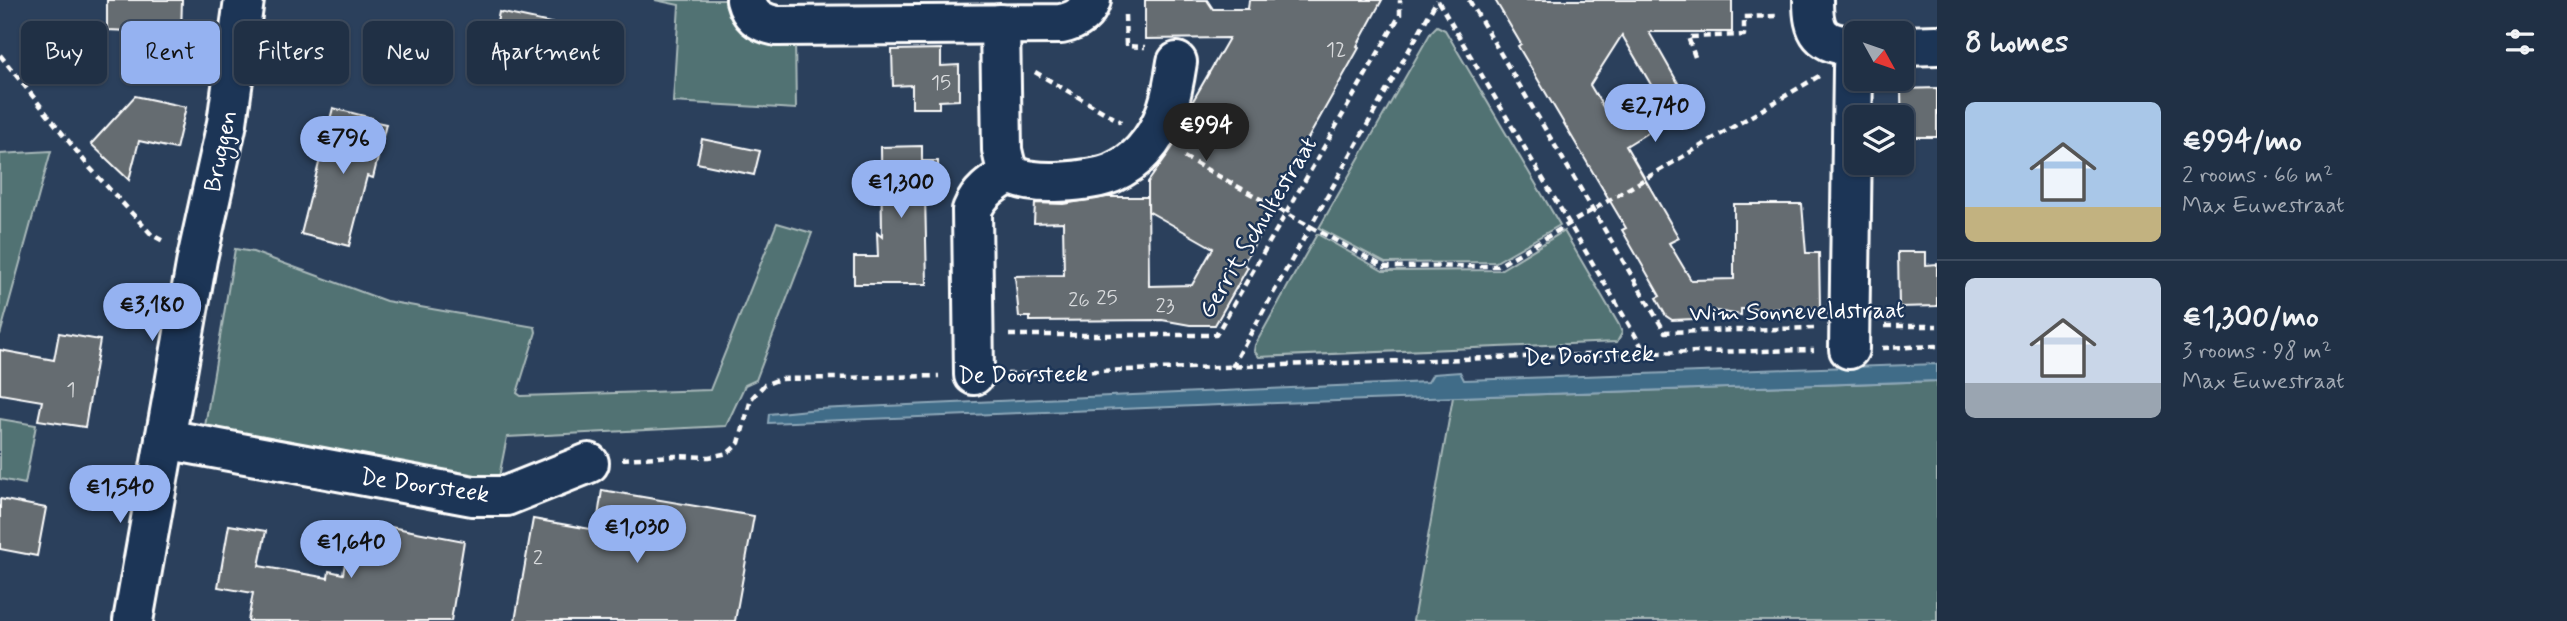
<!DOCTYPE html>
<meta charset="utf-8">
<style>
:root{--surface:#203045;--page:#28384c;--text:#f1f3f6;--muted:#a2a9b3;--line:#3d4b5e;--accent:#95b2f1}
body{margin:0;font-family:Mynerve,sans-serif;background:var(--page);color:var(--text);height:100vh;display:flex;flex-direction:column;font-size:26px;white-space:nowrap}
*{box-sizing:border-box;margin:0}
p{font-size:23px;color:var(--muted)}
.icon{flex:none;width:38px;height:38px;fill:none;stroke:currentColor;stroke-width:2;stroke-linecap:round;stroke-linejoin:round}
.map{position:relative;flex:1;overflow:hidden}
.drawer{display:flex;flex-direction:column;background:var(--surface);width:630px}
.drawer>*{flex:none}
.banner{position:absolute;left:21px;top:21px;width:665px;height:63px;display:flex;gap:14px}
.needle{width:46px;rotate:130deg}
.controls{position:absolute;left:1844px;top:21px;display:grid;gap:14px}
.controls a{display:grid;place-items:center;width:70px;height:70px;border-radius:10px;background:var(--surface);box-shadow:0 2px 5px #0004,0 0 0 2px var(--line);font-size:35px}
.price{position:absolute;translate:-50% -60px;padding:0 16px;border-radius:24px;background:var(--accent);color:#111;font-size:23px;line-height:46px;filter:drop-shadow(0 2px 4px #0008)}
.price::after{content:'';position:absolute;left:50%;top:42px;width:21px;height:16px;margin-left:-10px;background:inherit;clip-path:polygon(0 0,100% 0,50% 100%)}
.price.active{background:#222;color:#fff}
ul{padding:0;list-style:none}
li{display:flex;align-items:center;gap:21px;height:175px;padding:0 28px}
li+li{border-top:2px solid var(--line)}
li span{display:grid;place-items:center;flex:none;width:196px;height:140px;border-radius:10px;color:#555}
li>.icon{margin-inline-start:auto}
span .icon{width:84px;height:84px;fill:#fffc;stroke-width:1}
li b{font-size:30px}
h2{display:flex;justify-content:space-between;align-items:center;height:84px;padding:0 28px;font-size:30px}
.pill{padding:0 24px;border-radius:10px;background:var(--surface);box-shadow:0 2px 5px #0004,0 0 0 2px var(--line);font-size:24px;line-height:63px}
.pill.active{background:var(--accent);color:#111}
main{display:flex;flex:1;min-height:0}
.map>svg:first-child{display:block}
</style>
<main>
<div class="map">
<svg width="1937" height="621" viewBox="0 0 1937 621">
<rect width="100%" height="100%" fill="#2b405c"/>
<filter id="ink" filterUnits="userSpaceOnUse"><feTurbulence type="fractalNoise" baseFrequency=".0143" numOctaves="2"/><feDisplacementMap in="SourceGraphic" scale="14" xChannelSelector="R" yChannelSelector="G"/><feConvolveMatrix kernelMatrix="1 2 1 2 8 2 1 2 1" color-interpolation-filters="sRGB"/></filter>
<g filter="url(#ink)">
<!-- green -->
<g fill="#517273" stroke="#a8b8b9" stroke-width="2">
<path d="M655 0H735L795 39 796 109 673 102 679 5Z"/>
<path d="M1437 26 1445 30 1560 225 1496 262 1385 263 1319 228 1431 32Z"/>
<path d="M51 151 0 335V154Z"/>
<path d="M777 223 812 233 756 380 745 385 726 426 507 437 498 482H465L205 426 235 249 253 252 386 301 535 327 536 332 517 393 521 396 710 390Z"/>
<path d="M1564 231 1619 325 1622 333 1617 342 1259 357 1254 351 1255 345 1317 234 1383 271 1500 270Z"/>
<path d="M1937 381V621H1413L1453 397Z"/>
<path d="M0 419 36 425 25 484 0 479Z"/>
</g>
<!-- water -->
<path fill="#416c88" stroke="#8da7b8" stroke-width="2" d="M1937 364V381L1246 404 768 423 769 414 818 409 1428 382 1433 374 1460 372 1464 380Z"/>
<!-- building -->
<g fill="#656c71" stroke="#fff" stroke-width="2" fill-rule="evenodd">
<path d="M107 0H182L181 33 107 30Z"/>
<path d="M1145 0H1207L1213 9H1248L1249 0H1382L1357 46 1359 48 1266 213 1271 215 1243 264 1248 267 1215 325H1190L1162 320 1030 321V317H1019L1015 276 1064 275 1063 222 1034 223 1035 203 1063 204 1107 197H1148L1149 286 1192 285 1213 248 1148 211V182L1177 141 1190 106 1229 38 1145 39Z"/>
<path d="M1495 0H1732V32H1649L1691 106 1626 146 1679 238 1669 243 1691 280 1734 279V204H1802L1806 253H1819L1820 308 1741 309V315L1710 310V314H1694V319L1672 320 1666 316 1656 298 1660 296 1622 230 1626 228 1518 46 1521 44ZM1622 35 1657 95 1612 122 1590 85Z"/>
<path d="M499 12 597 33 591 61 572 57 566 82 526 74 529 61 507 56 509 48 493 44Z"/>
<path d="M415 25 441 39 418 81 388 65 403 37 407 39Z"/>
<path d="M941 49V66L959 65V100L939 101V108H912V85L893 86 892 50Z"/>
<path d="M1937 88V137H1902L1901 89Z"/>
<path d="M135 96 186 107 176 149 139 141 129 180 91 144Z"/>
<path d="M333 108 372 118V121L386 124 373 178 367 176 349 246 301 234Z"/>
<path d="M702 139 760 151 754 175 697 163Z"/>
<path d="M922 146V161H938V194H925L927 284H854V257H878L877 233 882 237 881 147Z"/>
<path d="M1898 252H1926V265L1937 264V306L1899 307Z"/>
<path d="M59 333 100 340 85 427 38 420 42 401 0 394V350L54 360Z"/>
<path d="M602 490 754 516 735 621H515L533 519 596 530Z"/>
<path d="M0 499 46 508 37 556 0 549Z"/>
<path d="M375 524 464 541 451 621H248L253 593 218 587 229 525 266 531 259 566 328 578 329 571 343 574 350 536 372 540Z"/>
</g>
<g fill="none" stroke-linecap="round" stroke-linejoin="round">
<defs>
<g id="minor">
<path d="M746 0C750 16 760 23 777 26L1061 24C1076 21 1086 15 1091 0"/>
<path d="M1813 0C1813 33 1820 44 1854 46"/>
<path d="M1000 24 1002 150C1004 158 1005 168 1012 174 1029 188 1093 181 1112 173 1123 168 1135 160 1143 151 1166 126 1172 95 1177 62"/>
<path d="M1902 46 1937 45"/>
<path d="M1849 349 1853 69 1854 46H1857"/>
<path d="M974 375 972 210C980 191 993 184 1010 173"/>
<path d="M165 439 473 496H506L589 463"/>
<path d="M133 621 197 259 227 123 244 0"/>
</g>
</defs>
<!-- minor casing -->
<use href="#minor" stroke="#fff" stroke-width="44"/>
<!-- path -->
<g stroke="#fff" stroke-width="4.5" stroke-dasharray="7 5" stroke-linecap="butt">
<path d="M1469 0 1665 332 1814 328"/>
<path d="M1438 1 1645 352"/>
<path d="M1125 15 1126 46 1145 47"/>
<path d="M0 55 90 168 152 235 165 242"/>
<path d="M1695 57 1688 37 1744 35V17L1777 16"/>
<path d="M1035 72 1121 122"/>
<path d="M1184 157 1384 267 1498 266 1819 76"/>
<path d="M1885 326H1937"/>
<path d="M1009 335H1216L1400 15V0"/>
<path d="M1882 348 1937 346"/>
<path d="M1232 367 1437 0"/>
<path d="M1007 374 1645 353 1814 350"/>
<path d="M622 459 675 456 709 457 728 453 739 443 751 399 764 385 780 379 939 376"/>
</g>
<!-- minor -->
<use href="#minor" stroke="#1d3557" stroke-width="38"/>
</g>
</g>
<g text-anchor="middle" stroke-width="5" stroke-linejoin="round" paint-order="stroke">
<!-- number labels -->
<g font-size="21" fill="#d8dadc">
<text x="1336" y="56">12</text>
<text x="941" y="89">15</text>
<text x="1107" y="304">25</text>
<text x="1079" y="306">26</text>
<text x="1165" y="312">23</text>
<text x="71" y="396">1</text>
<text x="538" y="564">2</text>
</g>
<!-- street labels -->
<g font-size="24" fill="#fff" stroke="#1d3557">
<text transform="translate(220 151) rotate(-78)" y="8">Bruggen</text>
<text transform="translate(1257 227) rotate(-59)" y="8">Gerrit Schultestraat</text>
<text transform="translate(1797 311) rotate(-1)" y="8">Wim Sonneveldstraat</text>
<text transform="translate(1589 355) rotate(-2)" y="8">De Doorsteek</text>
<text transform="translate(1023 374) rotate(-1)" y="8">De Doorsteek</text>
<text transform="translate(425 485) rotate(8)" y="8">De Doorsteek</text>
</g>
</g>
</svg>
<div class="controls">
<a><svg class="needle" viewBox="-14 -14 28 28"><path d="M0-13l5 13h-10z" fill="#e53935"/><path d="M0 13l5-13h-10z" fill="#a2a9b3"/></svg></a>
<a><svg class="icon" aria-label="layers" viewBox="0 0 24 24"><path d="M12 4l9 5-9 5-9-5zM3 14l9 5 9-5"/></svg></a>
</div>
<b class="price" style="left:1655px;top:144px">€2,740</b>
<b class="price active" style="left:1206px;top:163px">€994</b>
<b class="price" style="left:343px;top:176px">€796</b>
<b class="price" style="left:901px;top:220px">€1,300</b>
<b class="price" style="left:152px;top:343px">€3,180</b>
<b class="price" style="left:120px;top:525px">€1,540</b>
<b class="price" style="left:637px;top:565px">€1,030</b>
<b class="price" style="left:351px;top:580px">€1,640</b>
<div class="banner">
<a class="pill">Buy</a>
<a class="pill active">Rent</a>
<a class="pill">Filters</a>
<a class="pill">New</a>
<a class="pill">Apartment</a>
</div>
</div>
<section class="drawer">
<h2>8 homes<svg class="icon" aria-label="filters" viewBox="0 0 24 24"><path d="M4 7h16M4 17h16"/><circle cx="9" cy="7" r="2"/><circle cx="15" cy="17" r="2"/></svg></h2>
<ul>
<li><span style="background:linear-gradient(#a9c7e8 75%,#c2b280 0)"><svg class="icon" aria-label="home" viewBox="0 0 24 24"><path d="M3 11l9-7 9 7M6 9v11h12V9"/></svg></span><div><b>€994/mo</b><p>2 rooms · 66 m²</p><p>Max Euwestraat</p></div></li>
<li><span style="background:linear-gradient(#c9d6e8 75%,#9aa5b1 0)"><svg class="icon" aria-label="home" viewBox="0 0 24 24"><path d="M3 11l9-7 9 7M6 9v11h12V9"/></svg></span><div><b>€1,300/mo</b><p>3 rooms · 98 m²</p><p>Max Euwestraat</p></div></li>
</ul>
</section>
</main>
